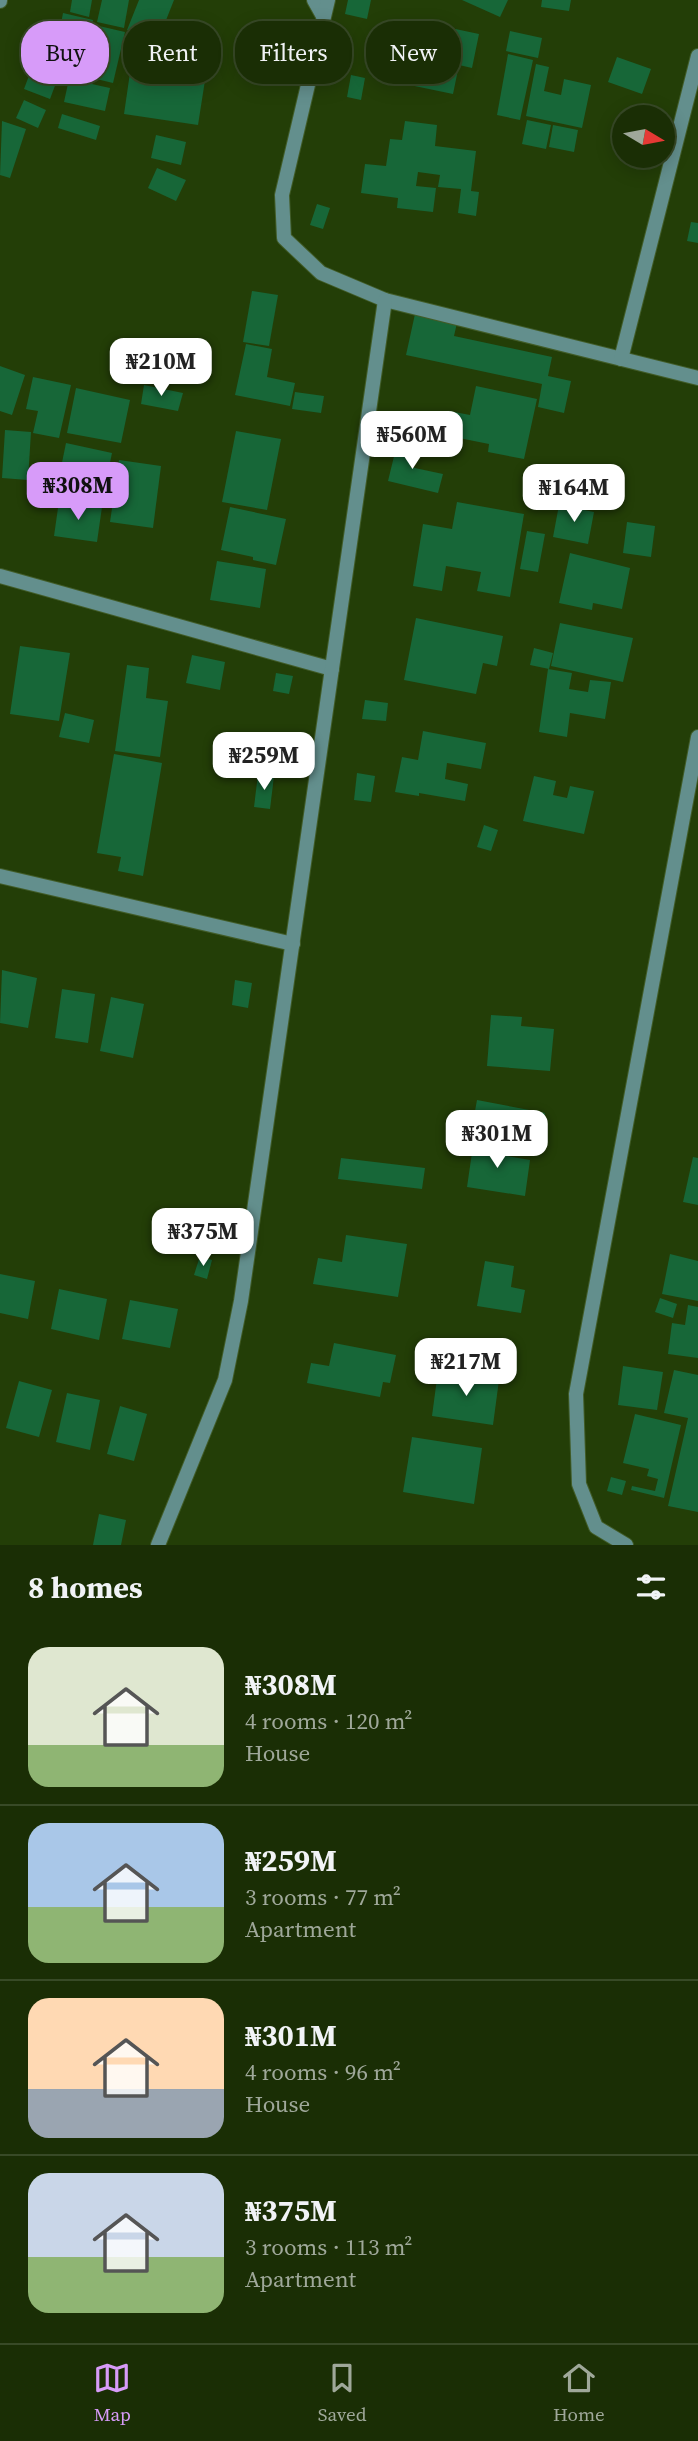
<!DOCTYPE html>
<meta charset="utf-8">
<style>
:root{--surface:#1a2e05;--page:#273a13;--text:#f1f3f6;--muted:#9fa89a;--line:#384a27;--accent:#d79bf9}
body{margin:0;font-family:"Source Serif 4",serif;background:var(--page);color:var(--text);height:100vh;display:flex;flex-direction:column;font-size:26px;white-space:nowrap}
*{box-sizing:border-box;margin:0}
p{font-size:23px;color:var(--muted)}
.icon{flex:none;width:38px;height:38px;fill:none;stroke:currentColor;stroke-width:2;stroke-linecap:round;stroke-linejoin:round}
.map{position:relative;height:1545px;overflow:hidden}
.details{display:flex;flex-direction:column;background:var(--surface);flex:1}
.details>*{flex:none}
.top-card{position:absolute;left:21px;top:21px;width:656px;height:63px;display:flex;gap:14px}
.needle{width:46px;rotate:100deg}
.tools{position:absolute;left:612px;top:105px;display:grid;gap:14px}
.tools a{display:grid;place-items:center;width:63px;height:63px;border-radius:50%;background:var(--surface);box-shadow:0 4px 18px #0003,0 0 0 2px var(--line);font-size:35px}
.price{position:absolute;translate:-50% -60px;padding:0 16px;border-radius:14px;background:#fff;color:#222;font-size:23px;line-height:46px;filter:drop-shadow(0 2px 4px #0008)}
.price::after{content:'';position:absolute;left:50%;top:42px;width:21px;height:16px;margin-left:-10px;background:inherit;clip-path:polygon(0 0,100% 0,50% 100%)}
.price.current{background:var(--accent);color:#111}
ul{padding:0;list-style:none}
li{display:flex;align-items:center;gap:21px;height:175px;padding:0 28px}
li+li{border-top:2px solid var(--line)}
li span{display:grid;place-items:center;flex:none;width:196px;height:140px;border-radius:21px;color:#555}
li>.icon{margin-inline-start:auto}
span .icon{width:84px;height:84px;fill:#fffc;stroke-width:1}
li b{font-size:30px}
h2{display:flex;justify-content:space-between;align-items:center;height:84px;padding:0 28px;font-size:30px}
.pill{padding:0 24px;border-radius:28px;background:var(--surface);box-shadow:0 4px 18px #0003,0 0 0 2px var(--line);font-size:24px;line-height:63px}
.pill.current{background:var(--accent);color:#111}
.menu{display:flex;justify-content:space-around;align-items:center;height:98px;border-top:2px solid var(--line);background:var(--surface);font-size:19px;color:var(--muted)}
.menu a{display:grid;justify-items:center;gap:4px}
.menu .current{color:var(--accent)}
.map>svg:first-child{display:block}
</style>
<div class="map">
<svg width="698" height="1545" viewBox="0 0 698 1545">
<rect width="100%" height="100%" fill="#233e07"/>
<!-- building -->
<g fill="#176738">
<path d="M72 0H92L89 17 70 12Z"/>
<path d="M102 0H129L124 28 97 22Z"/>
<path d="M139 0H174L157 43 127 30Z"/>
<path d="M348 0H371L367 19 345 14Z"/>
<path d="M462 0H508L500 17Z"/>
<path d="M542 0H571L569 11 541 7Z"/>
<path d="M63 13 93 20 87 45 58 39Z"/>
<path d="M413 20 479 34 472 68 459 65 453 94 376 78 383 44 407 49Z"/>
<path d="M99 26 125 32 113 83 88 77Z"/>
<path d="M510 31 542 38 538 58 506 51Z"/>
<path d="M508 54 533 60 520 120 497 115Z"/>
<path d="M617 57 651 69 642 94 608 82Z"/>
<path d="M132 59 206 74 198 125 124 114Z"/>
<path d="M536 64 549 67 544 91 561 95 564 79 591 85 582 128 526 116Z"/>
<path d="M33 65 59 75 50 99 24 89Z"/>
<path d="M351 75 365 78 361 100 347 97Z"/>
<path d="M69 79 110 88 105 111 64 102Z"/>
<path d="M24 100 46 110 38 128 16 118Z"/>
<path d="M62 114 100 126 96 140 58 128Z"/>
<path d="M527 120 551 125 546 149 522 144Z"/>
<path d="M2 121 26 129 10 178 0 175Z"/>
<path d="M405 121 437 125 435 146 476 151 471 191 479 192 476 216 458 213 461 189 438 187 440 175 418 172 416 186 436 188 433 212 397 208 398 198 361 193 365 164 386 166 390 139 402 140Z"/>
<path d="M553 125 578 130 574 152 549 147Z"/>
<path d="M156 135 186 142 181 165 151 158Z"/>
<path d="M157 168 186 180 176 201 148 188Z"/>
<path d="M317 204 330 208 323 229 310 225Z"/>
<path d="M691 222 698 223V243L687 241Z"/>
<path d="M252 291 278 295 269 346 243 342Z"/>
<path d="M415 314 457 323 454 336 552 357 548 376 571 381 564 413 538 407 542 384 406 355Z"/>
<path d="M246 344 272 349 267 377 295 383 290 406 235 395Z"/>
<path d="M0 366 25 375 12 415 0 411Z"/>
<path d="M33 377 71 385 59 438 33 433 38 411 26 409Z"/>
<path d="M144 385 183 393 178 411 141 404Z"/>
<path d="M476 386 537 399 524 459 488 452 489 444 444 435 449 411 470 415Z"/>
<path d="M76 388 130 400 121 443 67 433Z"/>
<path d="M295 392 324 396 321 413 292 409Z"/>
<path d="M5 430 31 432 28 480 2 478Z"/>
<path d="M236 431 281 439 267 510 222 502Z"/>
<path d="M398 440 415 444 410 467 443 474 438 493 388 481Z"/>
<path d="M66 443 112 453 103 496 57 487Z"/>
<path d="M119 460 161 466 153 528 110 522Z"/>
<path d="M59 501 102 507 97 542 54 536Z"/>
<path d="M457 502 524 514 510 597 477 591 481 572 446 566 442 591 413 586 423 524 452 529Z"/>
<path d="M559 505 594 512 588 544 553 537Z"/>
<path d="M230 507 286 519 276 565 253 560V557L221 550Z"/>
<path d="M627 522 655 526 651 557 623 553Z"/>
<path d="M527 531 545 534 538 572 520 569Z"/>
<path d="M570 553 630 568 622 609 593 603 592 610 559 603Z"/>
<path d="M217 561 266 569 260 608 210 600Z"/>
<path d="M416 618 503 636 497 666 483 663 476 694 404 680Z"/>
<path d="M560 623 633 638 623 682 551 666Z"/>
<path d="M20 646 70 653 59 721 10 714Z"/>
<path d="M534 648 553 653 549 669 530 665Z"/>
<path d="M192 655 225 662 220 690 186 683Z"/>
<path d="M127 665 149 668 146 698 168 701 160 757 115 751Z"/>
<path d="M548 669 572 673 569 689 588 692 590 680 611 682 605 719 570 713 567 737 539 732Z"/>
<path d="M276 673 293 676 289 694 273 691Z"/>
<path d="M365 700 388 703 386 721 362 719Z"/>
<path d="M65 713 94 720 89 743 59 737Z"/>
<path d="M423 731 486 743 481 769 447 763 445 779 468 784 465 801 419 793V796L395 792 402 757 418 760Z"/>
<path d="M114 754 162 763 143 876 118 871 121 857 97 853Z"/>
<path d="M357 773 375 776 371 802 354 800Z"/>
<path d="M258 774 274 776 270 809 254 807Z"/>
<path d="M534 776 556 781 553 795 567 798 570 786 594 791 584 834 523 821Z"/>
<path d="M484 825 498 830 491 851 477 847Z"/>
<path d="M2 970 37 978 28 1028 0 1023Z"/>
<path d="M235 980 252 983 248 1008 232 1005Z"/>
<path d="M62 989 95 994 88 1043 55 1038Z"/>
<path d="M111 997 144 1004 133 1058 100 1051Z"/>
<path d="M491 1015 522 1017 521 1026 554 1029 550 1071 487 1066Z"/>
<path d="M477 1100 545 1113 538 1151 516 1147 520 1126 501 1123 498 1138 471 1133Z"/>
<path d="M474 1139 497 1142 495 1154 530 1160 525 1196 467 1187Z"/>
<path d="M693 1157 698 1158V1205L683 1202Z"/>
<path d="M341 1158 425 1168 422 1189 338 1179Z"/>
<path d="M346 1235 407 1244 398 1297 313 1284 318 1258 342 1262Z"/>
<path d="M670 1254 698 1261V1301L662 1294Z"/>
<path d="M200 1256 212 1260 207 1279 194 1275Z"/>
<path d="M485 1261 514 1266 511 1287 525 1290 521 1313 477 1306Z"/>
<path d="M0 1274 35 1281 28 1319 0 1313Z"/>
<path d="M59 1289 107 1299 99 1340 51 1329Z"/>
<path d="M660 1298 677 1304 673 1318 655 1312Z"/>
<path d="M130 1300 178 1309 170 1348 122 1339Z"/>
<path d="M688 1305 698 1307V1358L668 1354 672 1323 685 1325Z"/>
<path d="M334 1343 396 1355 390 1383 383 1382 380 1397 307 1383 311 1363 329 1366Z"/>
<path d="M623 1366 663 1372 657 1410 618 1405Z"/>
<path d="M674 1370 698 1375V1512L668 1506 688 1418 664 1413Z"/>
<path d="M438 1371 499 1380 493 1425 432 1416Z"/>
<path d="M19 1381 52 1390 39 1437 6 1428Z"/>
<path d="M67 1393 100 1400 90 1450 56 1442Z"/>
<path d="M120 1406 147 1414 134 1461 107 1454Z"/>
<path d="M635 1414 681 1425 664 1498 631 1490 632 1486 655 1491 658 1479 647 1476 649 1469 623 1463Z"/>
<path d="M412 1437 482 1448 474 1504 403 1492Z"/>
<path d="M611 1477 626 1481 622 1495 607 1491Z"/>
<path d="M99 1514 126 1520 121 1545H93Z"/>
</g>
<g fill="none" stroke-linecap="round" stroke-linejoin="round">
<defs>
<g id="minor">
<path d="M314 0 323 16"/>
<path d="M328 0 282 195 284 238 321 273 385 300 698 378"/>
<path d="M0 1V0"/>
<path d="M621 359 698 56"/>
<path d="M0 576 332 669"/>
<path d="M0 876 293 944"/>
<path d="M158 1545 225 1380 241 1301 385 300"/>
<path d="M626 1545 596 1527 579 1484 576 1394 698 737"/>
</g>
</defs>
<!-- minor casing -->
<use href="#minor" stroke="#415c28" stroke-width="16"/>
<!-- minor -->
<use href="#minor" stroke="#638f8d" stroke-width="14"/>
</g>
</svg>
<div class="tools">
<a><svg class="needle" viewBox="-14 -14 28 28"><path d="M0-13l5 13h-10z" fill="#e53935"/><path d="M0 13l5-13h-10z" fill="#9fa89a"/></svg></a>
</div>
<b class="price" style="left:161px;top:398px">₦210M</b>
<b class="price" style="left:412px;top:471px">₦560M</b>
<b class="price current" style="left:78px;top:522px">₦308M</b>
<b class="price" style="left:574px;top:524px">₦164M</b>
<b class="price" style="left:264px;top:792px">₦259M</b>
<b class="price" style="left:497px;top:1170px">₦301M</b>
<b class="price" style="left:203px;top:1268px">₦375M</b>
<b class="price" style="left:466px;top:1398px">₦217M</b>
<div class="top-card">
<a class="pill current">Buy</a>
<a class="pill">Rent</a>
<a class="pill">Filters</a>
<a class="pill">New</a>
</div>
</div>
<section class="details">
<h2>8 homes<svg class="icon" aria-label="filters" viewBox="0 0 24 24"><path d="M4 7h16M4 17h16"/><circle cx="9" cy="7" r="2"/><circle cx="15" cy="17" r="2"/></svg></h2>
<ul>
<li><span style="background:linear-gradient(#dfe7d0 70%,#8fb573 0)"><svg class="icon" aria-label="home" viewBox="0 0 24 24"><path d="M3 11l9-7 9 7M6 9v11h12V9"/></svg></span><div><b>₦308M</b><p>4 rooms · 120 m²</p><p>House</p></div></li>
<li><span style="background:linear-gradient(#a9c7e8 60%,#8fb573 0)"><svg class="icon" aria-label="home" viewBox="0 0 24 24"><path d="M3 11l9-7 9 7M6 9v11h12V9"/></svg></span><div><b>₦259M</b><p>3 rooms · 77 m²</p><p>Apartment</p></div></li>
<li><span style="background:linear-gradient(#ffd9b3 65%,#9aa5b1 0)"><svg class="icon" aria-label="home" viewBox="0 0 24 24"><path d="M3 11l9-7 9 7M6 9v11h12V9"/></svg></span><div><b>₦301M</b><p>4 rooms · 96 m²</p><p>House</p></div></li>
<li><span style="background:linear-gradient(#c9d6e8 60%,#8fb573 0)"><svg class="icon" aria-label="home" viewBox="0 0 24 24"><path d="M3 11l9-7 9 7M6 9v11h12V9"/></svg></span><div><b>₦375M</b><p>3 rooms · 113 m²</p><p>Apartment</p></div></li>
</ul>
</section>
<nav class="menu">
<a class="current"><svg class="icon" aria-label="map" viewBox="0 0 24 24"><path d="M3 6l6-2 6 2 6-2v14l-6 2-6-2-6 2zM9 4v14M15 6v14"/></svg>Map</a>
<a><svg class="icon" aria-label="saved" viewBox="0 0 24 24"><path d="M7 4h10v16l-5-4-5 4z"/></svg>Saved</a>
<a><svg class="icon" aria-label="home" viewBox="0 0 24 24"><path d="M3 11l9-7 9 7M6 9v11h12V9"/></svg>Home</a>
</nav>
